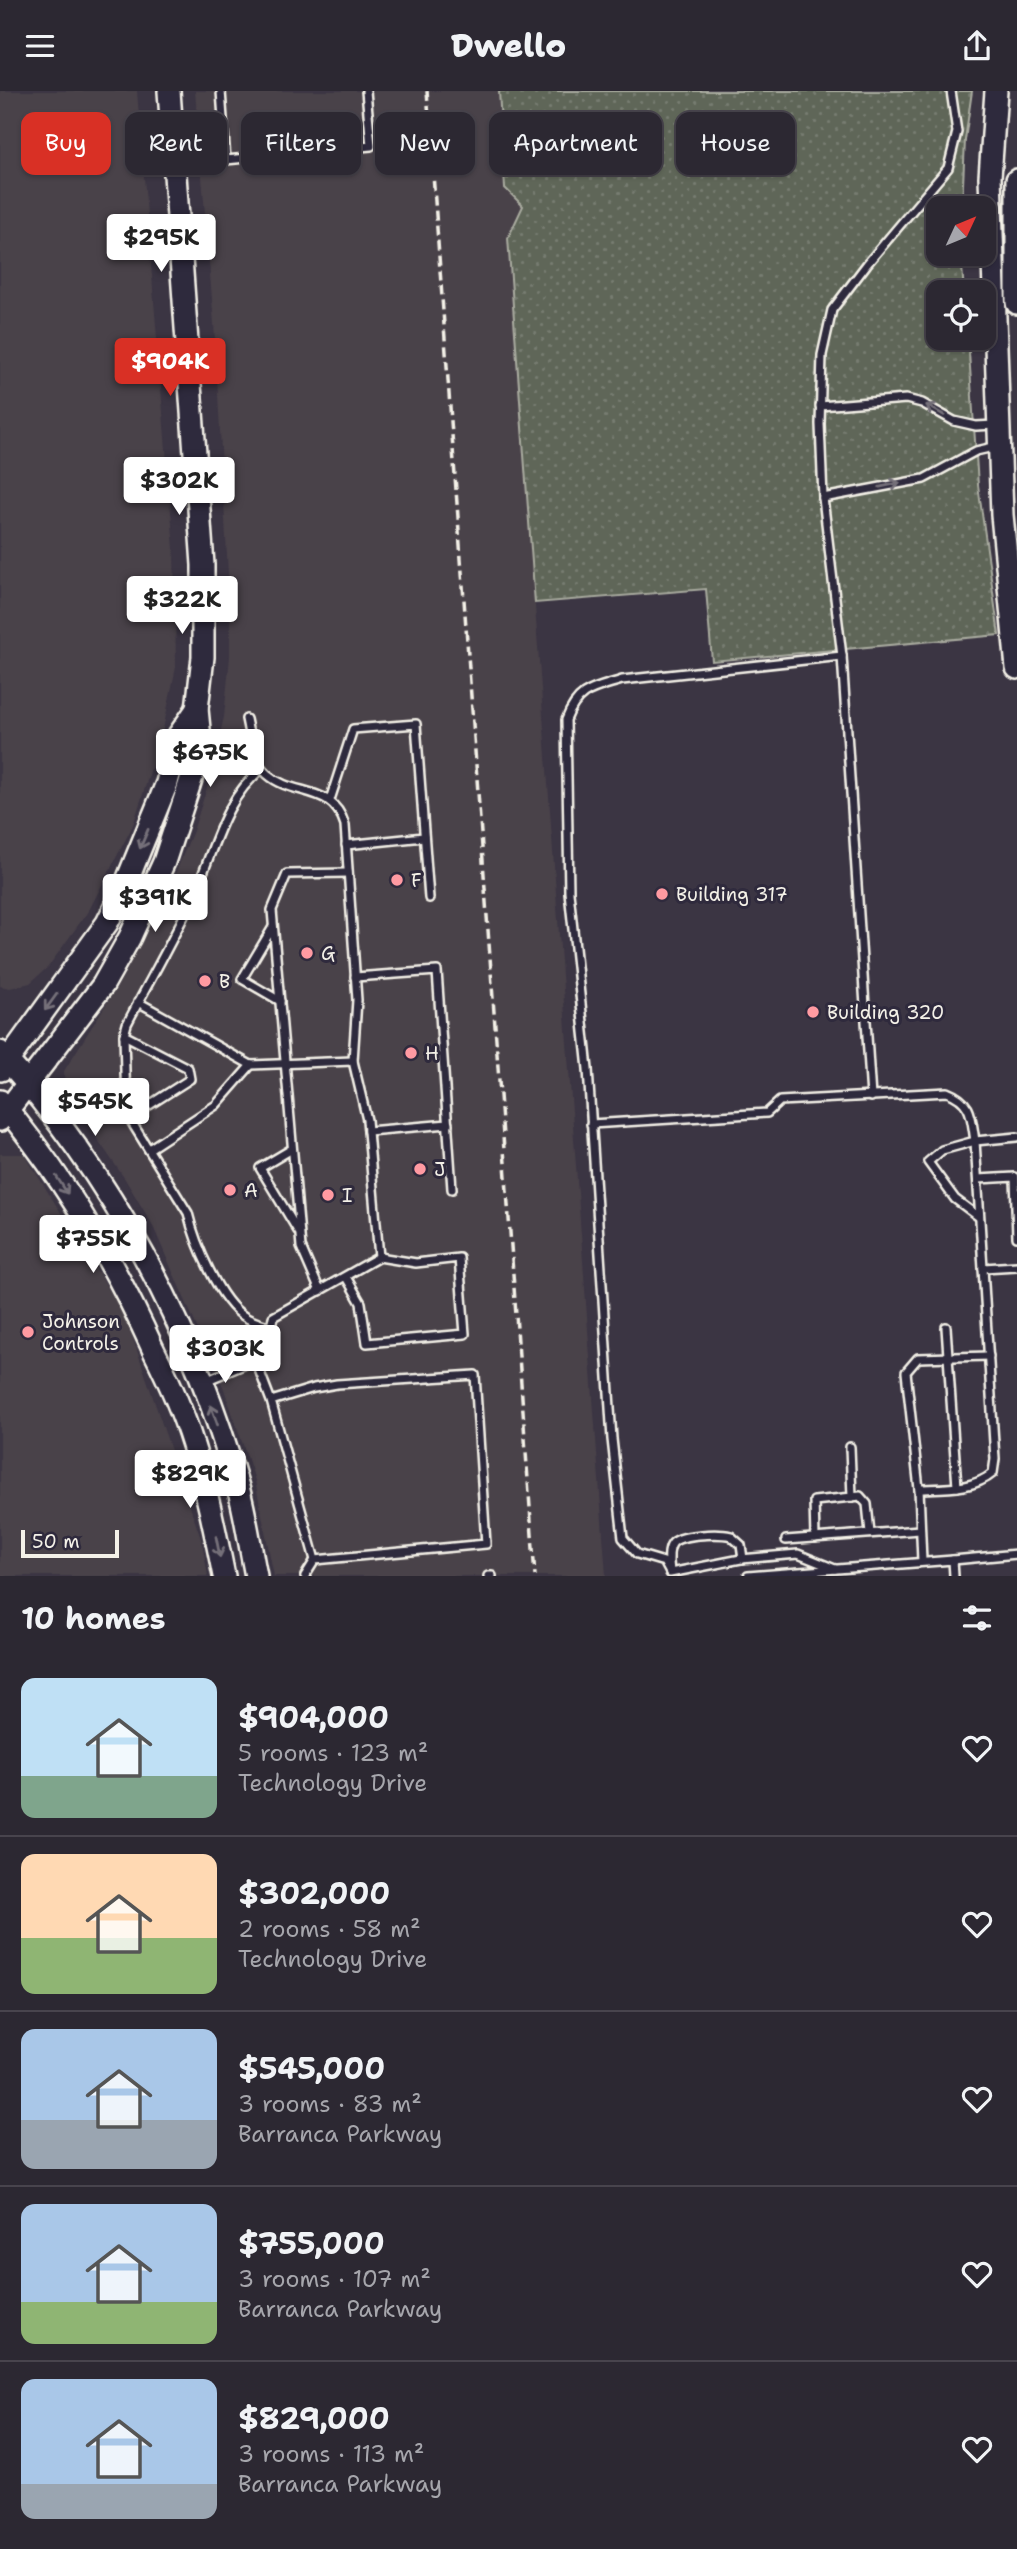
<!DOCTYPE html>
<meta charset="utf-8">
<style>
:root{--surface:#2c2832;--page:#34303a;--text:#f1f3f6;--muted:#a6a6ac;--line:#48444d;--accent:#d93025}
body{margin:0;font-family:"Shantell Sans",sans-serif;background:var(--page);color:var(--text);height:100vh;display:flex;flex-direction:column;font-size:26px;white-space:nowrap}
*{box-sizing:border-box;margin:0}
p{font-size:23px;color:var(--muted)}
.icon{flex:none;width:38px;height:38px;fill:none;stroke:currentColor;stroke-width:2;stroke-linecap:round;stroke-linejoin:round}
.map{position:relative;height:1485px;overflow:hidden}
.side{display:flex;flex-direction:column;background:var(--surface);flex:1}
.side>*{flex:none}
.banner{position:absolute;left:21px;top:21px;width:976px;height:63px;display:flex;gap:14px}
.needle{width:46px;rotate:46deg}
.buttons{position:absolute;left:926px;top:105px;display:grid;gap:14px}
.buttons a{display:grid;place-items:center;width:70px;height:70px;border-radius:14px;background:var(--surface);box-shadow:0 2px 5px #0004,0 0 0 2px var(--line);font-size:35px}
.scale{position:absolute;left:21px;bottom:18px;width:98px;box-sizing:border-box;padding-left:7px;border:4px solid #f4f1e8;border-top:0;font-size:19px;line-height:24px;white-space:nowrap;color:#f4f1e8;-webkit-text-stroke:5px #2f2a3d;paint-order:stroke}
.price{position:absolute;translate:-50% -60px;padding:0 16px;border-radius:7px;background:#fff;color:#222;font-size:23px;line-height:46px;filter:drop-shadow(0 2px 4px #0008)}
.price::after{content:'';position:absolute;left:50%;top:42px;width:21px;height:16px;margin-left:-10px;background:inherit;clip-path:polygon(0 0,100% 0,50% 100%)}
.price.on{background:var(--accent);color:#fff}
ul{padding:0;list-style:none}
li{display:flex;align-items:center;gap:21px;height:175px;padding:0 21px}
li+li{border-top:2px solid var(--line)}
li span{display:grid;place-items:center;flex:none;width:196px;height:140px;border-radius:14px;color:#555}
li>.icon{margin-inline-start:auto}
span .icon{width:84px;height:84px;fill:#fffc;stroke-width:1}
li b{font-size:30px}
h2{display:flex;justify-content:space-between;align-items:center;height:84px;padding:0 21px;font-size:30px}
.chip{padding:0 24px;border-radius:14px;background:var(--surface);box-shadow:0 2px 5px #0004,0 0 0 2px var(--line);font-size:24px;line-height:63px}
.chip.on{background:var(--accent);color:#fff}
header{display:flex;justify-content:space-between;align-items:center;height:91px;padding:0 21px;background:var(--surface);font-size:32px;font-weight:800}
.map>svg:first-child{display:block}
</style>
<header><svg class="icon" aria-label="menu" viewBox="0 0 24 24"><path d="M4 6h16M4 12h16M4 18h16"/></svg>Dwello<svg class="icon" aria-label="share" viewBox="0 0 24 24"><path d="M12 15V3M7 8l5-5 5 5M5 13v7h14v-7"/></svg></header>
<div class="map">
<svg width="1017" height="1485" viewBox="0 0 1017 1485">
<defs>
<pattern id="grass-dots" width="8" height="8" patternUnits="userSpaceOnUse" patternTransform="scale(1.75)"><rect width="8" height="8" fill="#5f6659"/><path d="M2 2h.1M6 6h.1" fill="none" stroke="#777c71" stroke-width="1.8" stroke-linecap="round"/></pattern>
</defs>
<rect width="100%" height="100%" fill="#3b3543"/>
<filter id="ink" filterUnits="userSpaceOnUse"><feTurbulence type="fractalNoise" baseFrequency=".0143" numOctaves="2"/><feDisplacementMap in="SourceGraphic" scale="14" xChannelSelector="R" yChannelSelector="G"/><feConvolveMatrix kernelMatrix="1 2 1 2 8 2 1 2 1" color-interpolation-filters="sRGB"/></filter>
<g filter="url(#ink)">
<!-- built -->
<g fill="#4a424a">
<path d="M0 0H137L174 458 176 576 162 643 133 734 89 819 48 876 30 892 10 897 0 895Z"/>
<path d="M195 0H499L505 97 523 115 508 147 606 1485H274L255 1389 224 1298 152 1133 125 1088 65 1001 64 980 122 888 168 800 193 740 208 694 224 626 230 566V518L214 232Z"/>
<path d="M0 1063H24L125 1224 202 1451 208 1485H0Z"/>
</g>
<!-- grass -->
<path fill="url(#grass-dots)" stroke="#aaaca0" stroke-width="2" d="M499 0H972L965 49 962 117H938V163H961L964 201H938V247H968L978 394 999 544 712 570 706 498 535 512 508 147 523 115 505 97Z"/>
<g fill="none" stroke-linecap="round" stroke-linejoin="round">
<defs>
<g id="lane">
<path d="M221 0 226 69 371 55 366 0"/>
<path d="M820 315 906 308 922 312 954 330 976 335 995 334"/>
<path d="M823 407 924 388 976 360 998 355"/>
<path d="M246 628C250 646 252 670 267 683 294 707 332 692 345 734L357 909 353 970 367 1029 379 1166"/>
<path d="M262 678C223 708 214 760 194 804 174 848 149 890 127 933L124 944 126 1016 129 1027 188 1122C195 1152 219 1210 245 1226 253 1231 262 1233 271 1236"/>
<path d="M330 709 353 638 416 633 429 807"/>
<path d="M346 754 424 746"/>
<path d="M273 836 242 888 280 910"/>
<path d="M355 886 437 880 452 1098"/>
<path d="M138 911 251 974 353 970"/>
<path d="M124 944 188 977 190 988 129 1027"/>
<path d="M871 1006 842 565 823 407 820 333 822 264 832 219 867 173 948 77 957 41 951 0"/>
<path d="M591 1033 767 1022 780 1010 947 1001C973 1011 971 1026 975 1050L942 1059 928 1071 955 1108 979 1126"/>
<path d="M368 1040 448 1033"/>
<path d="M149 1058 216 1014 251 974"/>
<path d="M292 1058 260 1077 298 1140"/>
<path d="M978 1088 1015 1086 1017 1146"/>
<path d="M983 1177 1017 1175"/>
<path d="M320 1200 301 1156 272 819 287 783 348 782"/>
<path d="M946 1236 957 1396"/>
<path d="M255 1268 271 1310 315 1469 486 1453 475 1284 337 1293 314 1297 271 1310"/>
<path d="M203 1291 272 1262 271 1236 273 1226 379 1166 416 1172 459 1167 465 1243 367 1252 361 1212 346 1186"/>
<path d="M919 1398 906 1281 918 1267 989 1265"/>
<path d="M852 1406 860 1405 867 1413 870 1442"/>
<path d="M815 1447 814 1410 852 1406 850 1356"/>
<path d="M786 1449 920 1439"/>
<path d="M953 1469 1017 1463"/>
<path d="M922 1470 919 1398C945 1397 973 1399 993 1382L995 1368 975 1050 1017 1046"/>
<path d="M835 1478 798 1463 741 1468 670 1482 664 1471 637 1463 623 1447 612 1348 588 978 569 801 566 629C578 598 593 598 622 589L842 565"/>
<path d="M670 1481C669 1472 667 1460 672 1453 678 1443 719 1442 731 1445L741 1454 743 1468"/>
<path d="M305 1485 315 1469"/>
<path d="M488 1485H492"/>
<path d="M748 1485 953 1469 954 1485"/>
</g>
<g id="secondary">
<path d="M996 0 990 86 1002 424 1017 577"/>
<path d="M1017 89V212"/>
<path d="M0 961C112 1084 193 1237 238 1396 246 1425 250 1456 256 1485"/>
<path d="M1 979 107 832 122 802 167 692 179 644 197 618"/>
<path d="M0 1010C63 1085 113 1169 153 1258 168 1288 182 1318 192 1351 206 1395 215 1440 224 1485"/>
<path d="M0 1029 103 894 130 846 164 771 201 658 197 618 203 566V474L169 0"/>
</g>
</defs>
<!-- lane casing -->
<use href="#lane" stroke="#f4f1e8" stroke-width="12"/>
<!-- secondary casing -->
<use href="#secondary" stroke="#f4f1e8" stroke-width="26"/>
<!-- lane -->
<use href="#lane" stroke="#2f2a3d" stroke-width="7"/>
<!-- secondary -->
<use href="#secondary" stroke="#2f2a3d" stroke-width="21"/>
<!-- rail -->
<path stroke="#f4f1e8" stroke-width="3.5" stroke-dasharray="10 5" stroke-linecap="butt" d="M427 0 535 1485"/>
</g>
<!-- one-way arrows -->
<defs><path id="oneway-shaft" d="M-6 0H5M1.5-3L5.5 0L1.5 3" fill="none" stroke-width="1.6" stroke-linecap="round" stroke-linejoin="round" transform="scale(1.75)"/></defs>
<g stroke="#747079">
<use href="#oneway-shaft" transform="translate(935 319) rotate(-150)"/>
<use href="#oneway-shaft" transform="translate(890 394) rotate(-12)"/>
<use href="#oneway-shaft" transform="translate(144 748) rotate(113)"/>
<use href="#oneway-shaft" transform="translate(51 911) rotate(126)"/>
<use href="#oneway-shaft" transform="translate(62 1094) rotate(57)"/>
<use href="#oneway-shaft" transform="translate(214 1324) rotate(-110)"/>
<use href="#oneway-shaft" transform="translate(218 1456) rotate(79)"/>
</g>
</g>
<!-- markers -->
<g fill="#ff9aa2" stroke="#2f2a3d" stroke-width="2.5">
<circle cx="397" cy="789" r="7"/>
<circle cx="662" cy="803" r="7"/>
<circle cx="307" cy="862" r="7"/>
<circle cx="205" cy="890" r="7"/>
<circle cx="813" cy="921" r="7"/>
<circle cx="411" cy="962" r="7"/>
<circle cx="420" cy="1078" r="7"/>
<circle cx="230" cy="1099" r="7"/>
<circle cx="328" cy="1104" r="7"/>
<circle cx="28" cy="1241" r="7"/>
</g>
<g text-anchor="middle" stroke-width="6" stroke-linejoin="round" paint-order="stroke">
<!-- poi labels -->
<g font-size="19" fill="#f4f1e8" stroke="#2f2a3d" text-anchor="start">
<text x="411" y="796">F</text>
<text x="676" y="810">Building 317</text>
<text x="321" y="869">G</text>
<text x="219" y="897">B</text>
<text x="827" y="928">Building 320</text>
<text x="425" y="969">H</text>
<text x="434" y="1085">J</text>
<text x="244" y="1106">A</text>
<text x="342" y="1111">I</text>
<text x="42" y="1237">Johnson<tspan x="42" dy="22">Controls</tspan></text>
</g>
</g>
</svg>
<div class="buttons">
<a><svg class="needle" viewBox="-14 -14 28 28"><path d="M0-13l5 13h-10z" fill="#e53935"/><path d="M0 13l5-13h-10z" fill="#a6a6ac"/></svg></a>
<a><svg class="icon" aria-label="locate" viewBox="0 0 24 24"><circle cx="12" cy="12" r="6"/><path d="M12 2v4M12 18v4M2 12h4M18 12h4"/></svg></a>
</div>
<div class="scale">50 m</div>
<b class="price" style="left:161px;top:183px">$295K</b>
<b class="price on" style="left:170px;top:307px">$904K</b>
<b class="price" style="left:179px;top:426px">$302K</b>
<b class="price" style="left:182px;top:545px">$322K</b>
<b class="price" style="left:210px;top:698px">$675K</b>
<b class="price" style="left:155px;top:843px">$391K</b>
<b class="price" style="left:95px;top:1047px">$545K</b>
<b class="price" style="left:93px;top:1184px">$755K</b>
<b class="price" style="left:225px;top:1294px">$303K</b>
<b class="price" style="left:190px;top:1419px">$829K</b>
<div class="banner">
<a class="chip on">Buy</a>
<a class="chip">Rent</a>
<a class="chip">Filters</a>
<a class="chip">New</a>
<a class="chip">Apartment</a>
<a class="chip">House</a>
</div>
</div>
<section class="side">
<h2>10 homes<svg class="icon" aria-label="filters" viewBox="0 0 24 24"><path d="M4 7h16M4 17h16"/><circle cx="9" cy="7" r="2"/><circle cx="15" cy="17" r="2"/></svg></h2>
<ul>
<li><span style="background:linear-gradient(#bfe0f5 70%,#7fa58c 0)"><svg class="icon" aria-label="home" viewBox="0 0 24 24"><path d="M3 11l9-7 9 7M6 9v11h12V9"/></svg></span><div><b>$904,000</b><p>5 rooms · 123 m²</p><p>Technology Drive</p></div><svg class="icon" aria-label="heart" viewBox="0 0 24 24"><path d="M12 20l-8-8c-3-5 5-10 8-4 3-6 11-1 8 4z"/></svg></li>
<li><span style="background:linear-gradient(#ffd9b3 60%,#8fb573 0)"><svg class="icon" aria-label="home" viewBox="0 0 24 24"><path d="M3 11l9-7 9 7M6 9v11h12V9"/></svg></span><div><b>$302,000</b><p>2 rooms · 58 m²</p><p>Technology Drive</p></div><svg class="icon" aria-label="heart" viewBox="0 0 24 24"><path d="M12 20l-8-8c-3-5 5-10 8-4 3-6 11-1 8 4z"/></svg></li>
<li><span style="background:linear-gradient(#a9c7e8 65%,#9aa5b1 0)"><svg class="icon" aria-label="home" viewBox="0 0 24 24"><path d="M3 11l9-7 9 7M6 9v11h12V9"/></svg></span><div><b>$545,000</b><p>3 rooms · 83 m²</p><p>Barranca Parkway</p></div><svg class="icon" aria-label="heart" viewBox="0 0 24 24"><path d="M12 20l-8-8c-3-5 5-10 8-4 3-6 11-1 8 4z"/></svg></li>
<li><span style="background:linear-gradient(#a9c7e8 70%,#8fb573 0)"><svg class="icon" aria-label="home" viewBox="0 0 24 24"><path d="M3 11l9-7 9 7M6 9v11h12V9"/></svg></span><div><b>$755,000</b><p>3 rooms · 107 m²</p><p>Barranca Parkway</p></div><svg class="icon" aria-label="heart" viewBox="0 0 24 24"><path d="M12 20l-8-8c-3-5 5-10 8-4 3-6 11-1 8 4z"/></svg></li>
<li><span style="background:linear-gradient(#a9c7e8 75%,#9aa5b1 0)"><svg class="icon" aria-label="home" viewBox="0 0 24 24"><path d="M3 11l9-7 9 7M6 9v11h12V9"/></svg></span><div><b>$829,000</b><p>3 rooms · 113 m²</p><p>Barranca Parkway</p></div><svg class="icon" aria-label="heart" viewBox="0 0 24 24"><path d="M12 20l-8-8c-3-5 5-10 8-4 3-6 11-1 8 4z"/></svg></li>
</ul>
</section>
